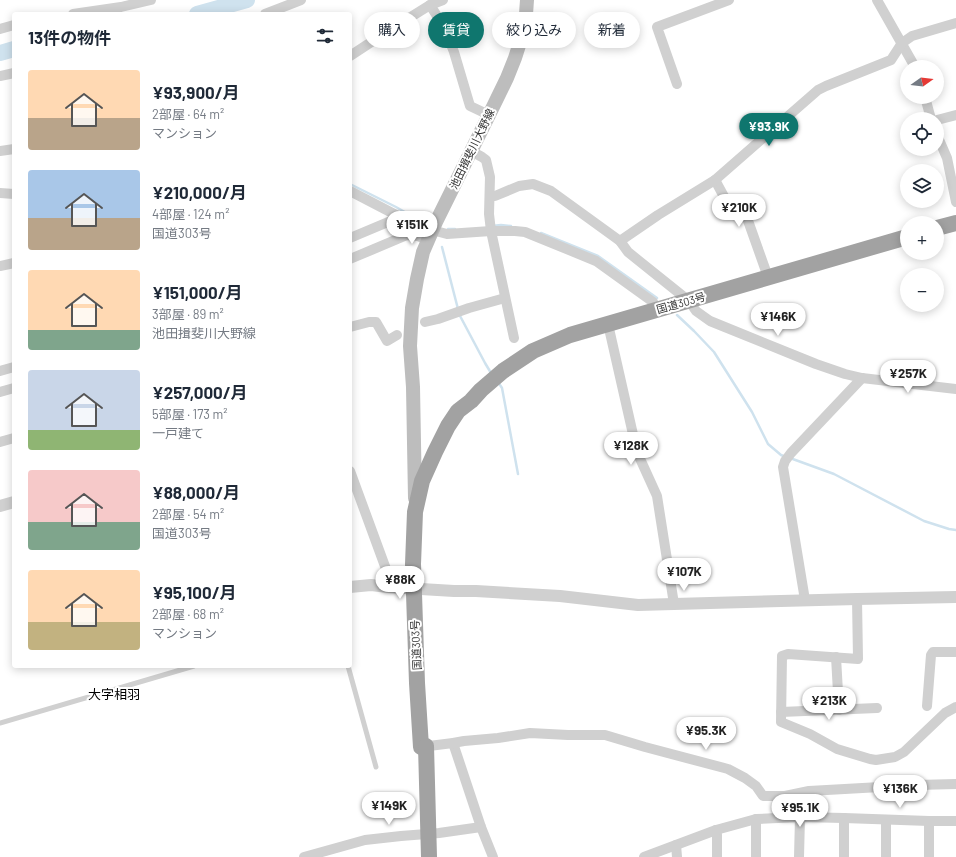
<!DOCTYPE html>
<html lang="ja">
<meta charset="utf-8">
<style>
:root{--surface:#fff;--page:#f6f6f7;--text:#1f2937;--muted:#747a83;--accent:#0f766e}
body{margin:0;font-family:Barlow,"Noto Sans JP",sans-serif;background:var(--page);color:var(--text);height:100vh;display:flex;flex-direction:column;font-size:15px;white-space:nowrap}
*{box-sizing:border-box;margin:0}
p{font-size:13px;color:var(--muted)}
.icon{flex:none;width:22px;height:22px;fill:none;stroke:currentColor;stroke-width:2;stroke-linecap:round;stroke-linejoin:round}
.map{position:relative;flex:1;overflow:hidden}
.panel{position:absolute;left:12px;top:12px;width:340px;height:656px;display:flex;flex-direction:column;background:var(--surface);border-radius:4px;box-shadow:0 2px 10px #0003}
.panel>*{flex:none}
.top-card{position:absolute;left:364px;top:12px;width:380px;height:36px;display:flex;gap:8px}
.needle{width:26px;rotate:76deg}
.fabs{position:absolute;left:900px;top:60px;display:grid;gap:8px}
.fabs a{display:grid;place-items:center;width:44px;height:44px;border-radius:50%;background:var(--surface);box-shadow:0 2px 10px #0003;font-size:20px}
.price{position:absolute;translate:-50% -34px;padding:0 9px;border-radius:14px;background:#fff;color:#222;font-size:13px;line-height:26px;filter:drop-shadow(0 1px 2px #0008)}
.price::after{content:'';position:absolute;left:50%;top:24px;width:12px;height:9px;margin-left:-6px;background:inherit;clip-path:polygon(0 0,100% 0,50% 100%)}
.price.current{background:var(--accent);color:#fff}
ul{padding:0;list-style:none}
li{display:flex;align-items:center;gap:12px;height:100px;padding:0 16px}
li span{display:grid;place-items:center;flex:none;width:112px;height:80px;border-radius:4px;color:#555}
li>.icon{margin-inline-start:auto}
span .icon{width:48px;height:48px;fill:#fffc;stroke-width:1}
li b{font-size:17px}
h2{display:flex;justify-content:space-between;align-items:center;height:48px;padding:0 16px;font-size:17px}
.tag{padding:0 14px;border-radius:18px;background:var(--surface);box-shadow:0 2px 10px #0003;font-size:14px;line-height:36px}
.tag.current{background:var(--accent);color:#fff}
.map>svg:first-child{display:block}
</style>
<div class="map">
<svg width="956" height="857" viewBox="0 0 956 857">
<rect width="100%" height="100%" fill="#fff"/>
<g fill="none" stroke-linecap="round" stroke-linejoin="round">
<!-- stream -->
<g stroke="#cfe2ee" stroke-width="2.5">
<path d="M350 184 396 207 422 222"/>
<path d="M492 226 501 225 511 226"/>
<path d="M448 229H455"/>
<path d="M541 233 598 256 657 298"/>
<path d="M442 247 458 309"/>
<path d="M459 314 485 363 491 373"/>
<path d="M677 315 694 331 714 352 752 412 768 444 781 455 786 457"/>
<path d="M498 382 502 388 518 474"/>
<path d="M790 458 834 474 924 521 949 529 956 530"/>
</g>
<!-- river -->
<g stroke="#cfe2ee" stroke-width="16">
<path d="M197 14 247 0"/>
<path d="M0 53 14 49"/>
</g>
<!-- service -->
<g stroke="#d0d0d0" stroke-width="5">
<path d="M348 666 376 767"/>
<path d="M0 723 194 666"/>
</g>
<!-- minor -->
<g stroke="#d0d0d0" stroke-width="10">
<path d="M877 0 915 67"/>
<path d="M430 5 444 27 454 52 470 106 489 115"/>
<path d="M73 14 121 7 151 0"/>
<path d="M265 14 301 0"/>
<path d="M0 29 14 25"/>
<path d="M350 56 385 33 430 5 443 0"/>
<path d="M0 76 14 73"/>
<path d="M677 84 657 27 729 0"/>
<path d="M925 97 931 119"/>
<path d="M937 120 956 115"/>
<path d="M937 135 947 158 956 202"/>
<path d="M0 151 14 149"/>
<path d="M471 151 482 157 486 160 490 177 489 214 491 231 514 338"/>
<path d="M715 180 728 204 746 215 768 277"/>
<path d="M350 191 400 217 350 238"/>
<path d="M0 193 14 194"/>
<path d="M490 196H495L519 186 533 184 551 191 620 241 628 252 689 301 696 311 710 321 816 364 845 374 862 378 956 389"/>
<path d="M432 230 447 234 491 231H515L525 232 596 261 653 302 657 310"/>
<path d="M620 241 658 215 715 180 818 90 826 86 891 60 902 43 912 36 956 23"/>
<path d="M350 259 407 235 418 236 428 240"/>
<path d="M0 266 14 263"/>
<path d="M425 322 438 319 469 308 505 298"/>
<path d="M608 324 637 452 657 496 674 604"/>
<path d="M350 327 369 322H376L387 341 397 335"/>
<path d="M0 371 14 367"/>
<path d="M0 392 14 388"/>
<path d="M0 442 14 438"/>
<path d="M350 471 386 569 388 587"/>
<path d="M857 599 858 659 788 654 782 656 781 722 810 734 837 749 870 759 876 760 895 757 904 752 945 713 956 707"/>
<path d="M805 600 783 467 785 461 791 453 862 378"/>
<path d="M836 657 839 710"/>
<path d="M927 706 931 655 933 652H956"/>
<path d="M781 712 877 708"/>
<path d="M453 743 481 827 493 857"/>
<path d="M421 747 453 743 464 741 498 738 530 733 568 735H605L645 747 728 769 745 778 756 786 763 796H785L809 791 916 785 956 784"/>
<path d="M716 830 717 835V857"/>
<path d="M676 845 677 857"/>
<path d="M304 857 365 840 401 836 439 833 481 827"/>
<path d="M644 857 716 830 756 819 800 817 844 818 929 821H956"/>
<path d="M756 857V819"/>
<path d="M799 857 800 817"/>
<path d="M844 857V818"/>
<path d="M886 857V820"/>
<path d="M929 857V821"/>
</g>
<!-- tertiary -->
<g stroke="#d0d0d0" stroke-width="12">
<path d="M0 506 14 502"/>
<path d="M350 587 371 585 388 587 454 591H476L560 596 638 605 857 599 956 597"/>
</g>
<!-- secondary -->
<path stroke="#bdbdbd" stroke-width="14" d="M415 498 413 387 410 346 412 308 417 279 423 252 436 222 489 115 507 78 515 58 522 36 526 14 527 0"/>
<!-- trunk -->
<g stroke="#a2a2a2" stroke-width="16">
<path d="M937 228 956 223"/>
<path d="M421 747 417 683 413 564 415 512 422 481 435 452 448 426 458 411 471 401 481 390 503 371 533 351 570 335 907 237"/>
</g>
<!-- trunk-bridge -->
<path stroke="#a2a2a2" stroke-width="16" d="M426 746 429 857"/>
</g>
<g text-anchor="middle" stroke-width="4" stroke-linejoin="round" paint-order="stroke">
<!-- street labels -->
<g font-size="11" fill="#333" stroke="#fff">
<text transform="translate(472 149) rotate(-64)" y="4">池田揖斐川大野線</text>
<text transform="translate(681 303) rotate(-16)" y="4">国道303号</text>
<text transform="translate(416 645) rotate(-93)" y="4">国道303号</text>
</g>
<!-- quarter labels -->
<g font-size="13" fill="#000" stroke="#fff">
<text x="114" y="699">大字相羽</text>
</g>
</g>
</svg>
<div class="fabs">
<a><svg class="needle" viewBox="-14 -14 28 28"><path d="M0-13l5 13h-10z" fill="#e53935"/><path d="M0 13l5-13h-10z" fill="#747a83"/></svg></a>
<a><svg class="icon" aria-label="locate" viewBox="0 0 24 24"><circle cx="12" cy="12" r="6"/><path d="M12 2v4M12 18v4M2 12h4M18 12h4"/></svg></a>
<a><svg class="icon" aria-label="layers" viewBox="0 0 24 24"><path d="M12 4l9 5-9 5-9-5zM3 14l9 5 9-5"/></svg></a>
<a>+</a>
<a>−</a>
</div>
<b class="price current" style="left:769px;top:147px">¥93.9K</b>
<b class="price" style="left:739px;top:228px">¥210K</b>
<b class="price" style="left:412px;top:245px">¥151K</b>
<b class="price" style="left:778px;top:337px">¥146K</b>
<b class="price" style="left:908px;top:394px">¥257K</b>
<b class="price" style="left:631px;top:466px">¥128K</b>
<b class="price" style="left:684px;top:592px">¥107K</b>
<b class="price" style="left:400px;top:600px">¥88K</b>
<b class="price" style="left:829px;top:721px">¥213K</b>
<b class="price" style="left:706px;top:751px">¥95.3K</b>
<b class="price" style="left:900px;top:809px">¥136K</b>
<b class="price" style="left:389px;top:826px">¥149K</b>
<b class="price" style="left:800px;top:828px">¥95.1K</b>
<div class="top-card">
<a class="tag">購入</a>
<a class="tag current">賃貸</a>
<a class="tag">絞り込み</a>
<a class="tag">新着</a>
</div>
<section class="panel">
<h2>13件の物件<svg class="icon" aria-label="filters" viewBox="0 0 24 24"><path d="M4 7h16M4 17h16"/><circle cx="9" cy="7" r="2"/><circle cx="15" cy="17" r="2"/></svg></h2>
<ul>
<li><span style="background:linear-gradient(#ffd9b3 60%,#b9a48a 0)"><svg class="icon" aria-label="home" viewBox="0 0 24 24"><path d="M3 11l9-7 9 7M6 9v11h12V9"/></svg></span><div><b>¥93,900/月</b><p>2部屋 · 64 m²</p><p>マンション</p></div></li>
<li><span style="background:linear-gradient(#a9c7e8 60%,#b9a48a 0)"><svg class="icon" aria-label="home" viewBox="0 0 24 24"><path d="M3 11l9-7 9 7M6 9v11h12V9"/></svg></span><div><b>¥210,000/月</b><p>4部屋 · 124 m²</p><p>国道303号</p></div></li>
<li><span style="background:linear-gradient(#ffd9b3 75%,#7fa58c 0)"><svg class="icon" aria-label="home" viewBox="0 0 24 24"><path d="M3 11l9-7 9 7M6 9v11h12V9"/></svg></span><div><b>¥151,000/月</b><p>3部屋 · 89 m²</p><p>池田揖斐川大野線</p></div></li>
<li><span style="background:linear-gradient(#c9d6e8 75%,#8fb573 0)"><svg class="icon" aria-label="home" viewBox="0 0 24 24"><path d="M3 11l9-7 9 7M6 9v11h12V9"/></svg></span><div><b>¥257,000/月</b><p>5部屋 · 173 m²</p><p>一戸建て</p></div></li>
<li><span style="background:linear-gradient(#f6c9c9 65%,#7fa58c 0)"><svg class="icon" aria-label="home" viewBox="0 0 24 24"><path d="M3 11l9-7 9 7M6 9v11h12V9"/></svg></span><div><b>¥88,000/月</b><p>2部屋 · 54 m²</p><p>国道303号</p></div></li>
<li><span style="background:linear-gradient(#ffd9b3 65%,#c2b280 0)"><svg class="icon" aria-label="home" viewBox="0 0 24 24"><path d="M3 11l9-7 9 7M6 9v11h12V9"/></svg></span><div><b>¥95,100/月</b><p>2部屋 · 68 m²</p><p>マンション</p></div></li>
</ul>
</section>
</div>
